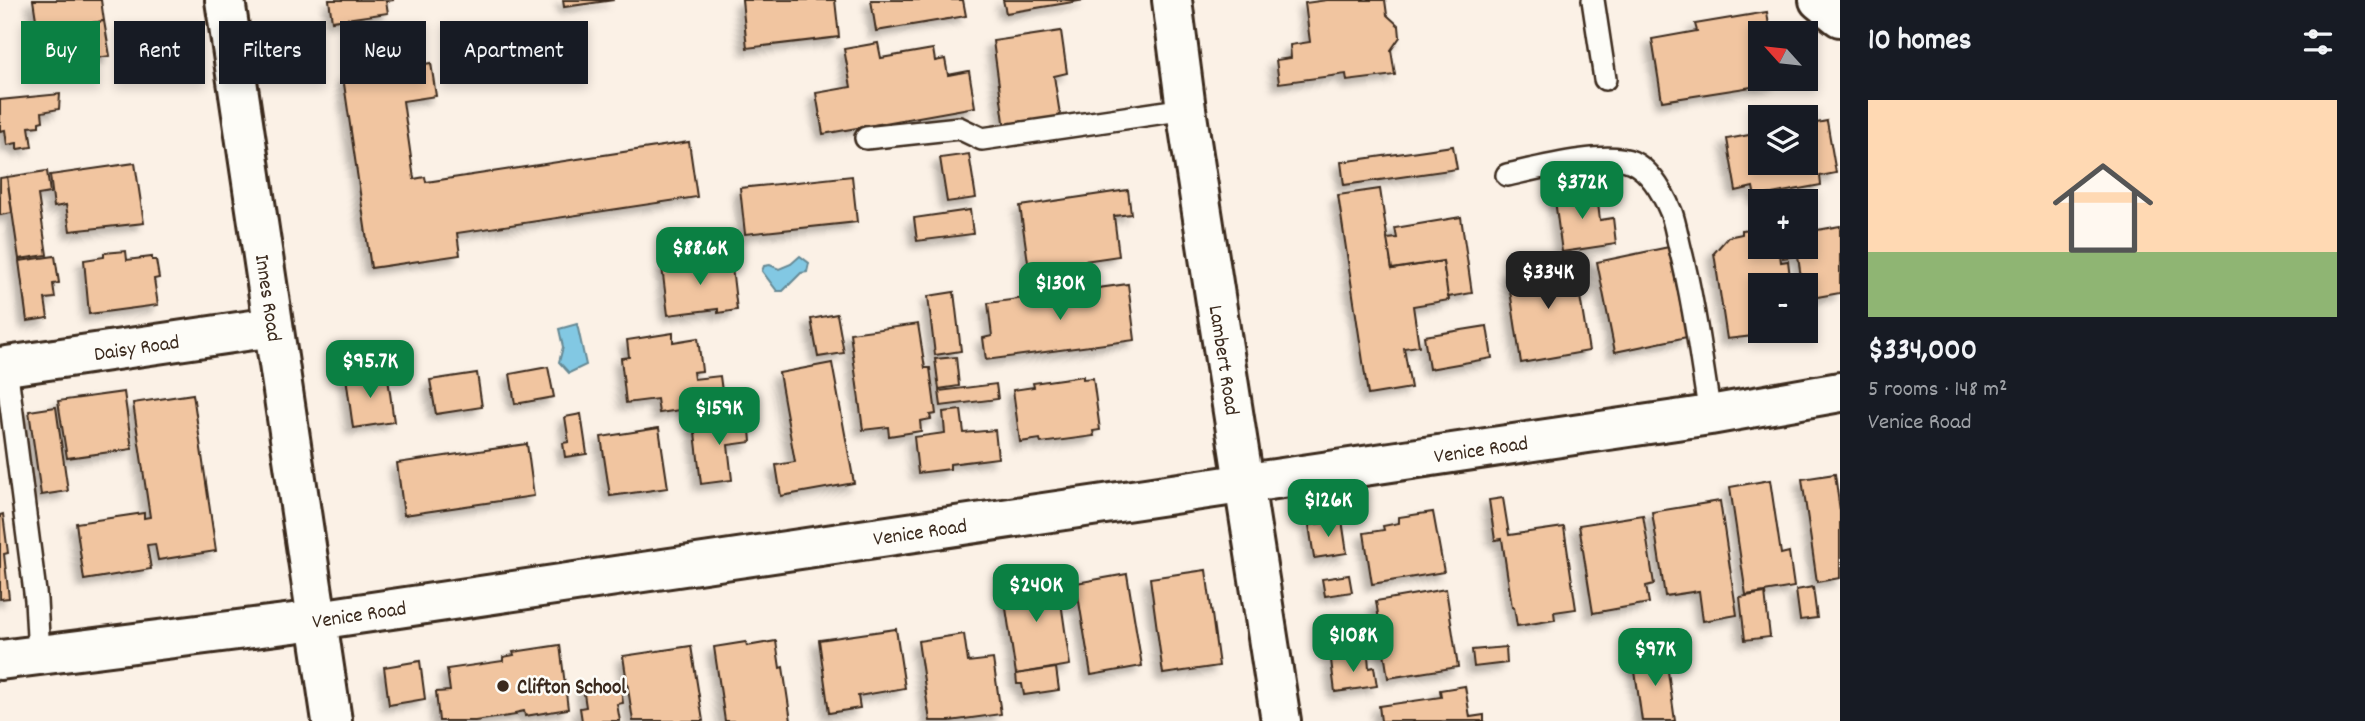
<!DOCTYPE html>
<meta charset="utf-8">
<style>
:root{--surface:#171b24;--page:#242831;--text:#f1f3f6;--muted:#9ea1a6;--line:#363941;--accent:#0b8043}
body{margin:0;font-family:Dekko,sans-serif;background:var(--page);color:var(--text);height:100vh;display:flex;flex-direction:column;font-size:26px;white-space:nowrap}
*{box-sizing:border-box;margin:0}
p{font-size:23px;color:var(--muted)}
.icon{flex:none;width:38px;height:38px;fill:none;stroke:currentColor;stroke-width:2;stroke-linecap:round;stroke-linejoin:round}
.map{position:relative;flex:1;overflow:hidden}
.side{display:flex;flex-direction:column;background:var(--surface);width:525px}
.side>*{flex:none}
.guide{position:absolute;left:21px;top:21px;width:665px;height:63px;display:flex;gap:14px}
.needle{width:46px;rotate:297deg}
.tools{position:absolute;left:1748px;top:21px;display:grid;gap:14px}
.tools a{display:grid;place-items:center;width:70px;height:70px;border-radius:0px;background:var(--surface);box-shadow:0 4px 10px #0003;font-size:35px}
.price{position:absolute;translate:-50% -60px;padding:0 16px;border-radius:14px;background:var(--accent);color:#fff;font-size:23px;line-height:46px;filter:drop-shadow(0 2px 4px #0008)}
.price::after{content:'';position:absolute;left:50%;top:42px;width:21px;height:16px;margin-left:-10px;background:inherit;clip-path:polygon(0 0,100% 0,50% 100%)}
.price.active{background:#222;color:#fff}
ul{padding:0;list-style:none}
li{display:grid;align-content:center;gap:14px;height:371px;padding:0 28px}
li+li{border-top:2px solid var(--line)}
li span{display:grid;place-items:center;height:217px;border-radius:0px;color:#555}
li>.icon{margin-inline-start:auto}
span .icon{width:126px;height:126px;fill:#fffc;stroke-width:1}
li b{font-size:30px}
h2{display:flex;justify-content:space-between;align-items:center;height:84px;padding:0 28px;font-size:30px}
.pill{padding:0 24px;border-radius:0px;background:var(--surface);box-shadow:0 4px 10px #0003;font-size:24px;line-height:63px}
.pill.active{background:var(--accent);color:#fff}
main{display:flex;flex:1;min-height:0}
.map>svg:first-child{display:block}
</style>
<main>
<div class="map">
<svg width="1840" height="721" viewBox="0 0 1840 721">
<defs>
<filter id="shadow"><feDropShadow dx="-6" dy="6" stdDeviation="3.5" flood-color="#0004"/></filter>
</defs>
<rect width="100%" height="100%" fill="#fbf1e6"/>
<filter id="ink" filterUnits="userSpaceOnUse"><feTurbulence type="fractalNoise" baseFrequency=".0143" numOctaves="2"/><feDisplacementMap in="SourceGraphic" scale="14" xChannelSelector="R" yChannelSelector="G"/><feConvolveMatrix kernelMatrix="1 2 1 2 8 2 1 2 1" color-interpolation-filters="sRGB"/></filter>
<g filter="url(#ink)">
<!-- water -->
<g fill="#82c8e3" stroke="#668994" stroke-width="2">
<path d="M800 256 809 263 807 272 801 273 783 291H777L762 271 764 266 770 265 779 269 791 264Z"/>
<path d="M577 324 586 365 569 373 559 362 563 347 559 329Z"/>
</g>
<!-- building -->
<g fill="#f1c5a0" stroke="#3b2a1e" stroke-width="2" filter="url(#shadow)">
<path d="M33 0H101L104 21 38 32Z"/>
<path d="M329 0H394L386 1 388 13 332 21Z"/>
<path d="M563 0H614L564 7Z"/>
<path d="M742 0H835L839 37 747 48Z"/>
<path d="M871 0H963L966 16 876 31Z"/>
<path d="M1003 0H1085L1006 13Z"/>
<path d="M1327 0H1385L1387 15 1399 26 1400 37 1391 50 1395 75 1347 81 1346 74 1279 83 1276 60 1291 58 1290 45 1310 42 1305 3Z"/>
<path d="M1767 12 1770 33H1760V79H1777V83L1662 101 1652 39 1697 31 1695 24Z"/>
<path d="M104 21 110 56 39 67 36 45 40 44 38 32Z"/>
<path d="M177 24 181 58 147 62 143 28Z"/>
<path d="M1061 31 1067 73 1054 76 1061 121 1005 129 993 41Z"/>
<path d="M878 43 881 58 933 49 935 61 945 59 948 75 969 71 975 107 823 134 816 93 851 87 844 49Z"/>
<path d="M431 63 436 96 403 101 414 179 425 177 426 182 689 142 697 197 457 233 460 255 371 268 343 77Z"/>
<path d="M60 94 59 109 42 112 43 121 39 122V126L29 127 32 147 17 149V143L7 145 5 130 0 131V100Z"/>
<path d="M1827 121 1836 173 1820 176 1821 185 1755 197 1753 187 1736 191 1727 139 1760 133V163H1806V125Z"/>
<path d="M1453 146 1457 169 1344 185 1341 162Z"/>
<path d="M969 154 976 198 947 202 940 158Z"/>
<path d="M135 163 144 223 70 231 66 205 54 207 50 175Z"/>
<path d="M47 171 50 193 38 195 47 255 19 259 7 177Z"/>
<path d="M852 176 857 222 745 234 740 188Z"/>
<path d="M7 177 12 213 0 215V178Z"/>
<path d="M1596 187 1600 220 1613 218 1616 244 1562 252 1554 193Z"/>
<path d="M1380 189 1392 269 1443 261 1449 300 1413 306 1419 346 1404 348 1411 388 1368 395 1338 195Z"/>
<path d="M1128 190 1131 214 1114 216 1119 256 1029 269 1020 206Z"/>
<path d="M970 210 973 234 917 241 914 218Z"/>
<path d="M1461 217 1472 293 1448 297 1443 261 1392 269 1387 239 1397 238 1395 228Z"/>
<path d="M1840 226V293L1806 299V285H1802L1798 256 1783 258 1781 247H1806V232Z"/>
<path d="M1760 228V247H1779L1781 262 1788 261 1791 285H1760V322L1752 324 1753 336 1727 339 1714 253 1728 237 1742 234V230Z"/>
<path d="M1669 247 1687 337 1615 352 1597 262Z"/>
<path d="M126 251 127 260 152 257V260H156L159 278 154 279 158 305 89 314 84 260 104 257V253Z"/>
<path d="M55 256 59 283 53 284 55 298 45 299 48 318 27 321 19 261Z"/>
<path d="M731 259 737 310 718 313V309L668 315 662 267Z"/>
<path d="M1574 260 1589 351 1521 363 1507 271Z"/>
<path d="M1128 284 1135 340 986 360 983 338 992 336 988 303Z"/>
<path d="M954 292 961 351 935 355 928 296Z"/>
<path d="M837 314 844 353 818 357 811 319Z"/>
<path d="M918 324 925 368H930L936 414 930 415 931 419 920 421 921 431 889 436 888 427 863 430 850 333Z"/>
<path d="M1487 326 1492 358 1429 369 1424 336Z"/>
<path d="M673 333V342L698 338 702 371 693 372 694 379 720 376 722 391 691 395 694 408 659 413 657 399 626 403 621 358 629 357 627 340Z"/>
<path d="M956 357 959 386 939 389 935 359Z"/>
<path d="M832 363 854 483 781 496 776 465 795 462 779 373Z"/>
<path d="M548 367 554 397 515 404 510 374Z"/>
<path d="M387 371 394 422 353 428 346 377Z"/>
<path d="M477 373 482 407 436 414 430 380Z"/>
<path d="M1083 376V379L1093 378 1100 430 1093 431 1094 436 1041 443 1040 439 1020 442 1013 390 1034 387 1033 383Z"/>
<path d="M996 384 998 399 941 406 939 391Z"/>
<path d="M124 392 132 449 67 458 58 401Z"/>
<path d="M193 394 216 551 158 560 155 544 147 545 151 569 84 580 76 523 144 513V518L150 517 133 403Z"/>
<path d="M56 407 68 491 41 495 29 411Z"/>
<path d="M961 410 964 433 995 430 998 458 950 464V469L918 473 914 437 945 433 943 412Z"/>
<path d="M581 414 587 454 565 457 563 443 569 442 565 417Z"/>
<path d="M749 417 751 442 728 445 732 480 701 484 694 424Z"/>
<path d="M659 428 668 488 610 496 601 437Z"/>
<path d="M527 444 534 496 404 515 397 463Z"/>
<path d="M1835 474 1840 511V578L1817 582 1802 479Z"/>
<path d="M1770 480 1781 554 1789 552 1794 587 1746 595 1730 487Z"/>
<path d="M1503 498 1509 535 1564 527 1576 609 1554 612 1555 620 1517 626 1514 607H1512L1502 539 1495 540 1489 500Z"/>
<path d="M1720 501 1737 615 1703 621 1699 591 1665 596 1652 512Z"/>
<path d="M1433 512 1444 572 1372 584 1364 533 1384 530 1383 526 1399 523V517Z"/>
<path d="M3 514 8 553 4 554 9 598 0 599V515Z"/>
<path d="M1643 515 1654 584 1646 586 1649 603 1593 613 1579 525Z"/>
<path d="M1342 520 1347 553 1314 558 1309 525Z"/>
<path d="M1206 570 1219 666 1163 674 1150 578Z"/>
<path d="M1057 574 1070 665 1016 674 1002 582Z"/>
<path d="M1127 574 1142 666 1091 675 1076 583Z"/>
<path d="M1349 575 1352 592 1325 596 1322 579Z"/>
<path d="M1813 587 1817 618 1800 620 1796 590Z"/>
<path d="M1446 589 1458 667 1388 678 1376 601Z"/>
<path d="M1765 593 1770 637 1745 640 1740 597Z"/>
<path d="M896 629 905 688 858 696 860 708 829 713 819 640Z"/>
<path d="M964 634 968 662 993 659 1001 714 950 721H930L918 641Z"/>
<path d="M776 641 780 668 783 667 791 721H725L714 647 746 642 747 646Z"/>
<path d="M560 645 568 709 525 716 524 711 515 713 516 715 475 721H439L436 692 450 691 447 669 503 661V657L514 655 513 652Z"/>
<path d="M691 646 703 721H633L623 656Z"/>
<path d="M1506 647 1507 663 1474 667 1472 650Z"/>
<path d="M1665 650 1675 721H1642L1634 664 1645 662 1644 654Z"/>
<path d="M1368 655 1369 668 1374 667 1377 686 1335 692 1331 660Z"/>
<path d="M420 661 425 699 389 705 384 667Z"/>
<path d="M1056 668 1059 690 1024 695 1022 684H1017L1016 674Z"/>
<path d="M620 681 623 703 617 704 620 721H582L580 708 586 707 583 687Z"/>
<path d="M1465 686 1470 717 1484 715V721H1381L1379 706 1441 697 1440 690Z"/>
</g>
<g fill="none" stroke-linecap="round" stroke-linejoin="round">
<defs>
<g id="lane">
<path d="M1593 0 1605 79"/>
<path d="M866 138 959 128 982 139 1186 109"/>
<path d="M1507 175C1535 169 1607 150 1632 162 1651 171 1663 193 1671 212 1675 223 1677 236 1680 248 1694 302 1701 360 1710 415"/>
<path d="M6 366 36 600 39 655"/>
</g>
<g id="street">
<path id="s1" d="M1172 0 1186 109 1281 721"/>
<path id="s2" d="M0 367 273 327"/>
<path id="s3" d="M0 660 317 620 1710 415 1840 392"/>
</g>
<g id="secondary">
<path id="s4" d="M225 0 332 721"/>
<path d="M1819 0 1840 17"/>
</g>
</defs>
<!-- lane casing -->
<use href="#lane" stroke="#3b2a1e" stroke-width="26"/>
<!-- street casing -->
<use href="#street" stroke="#3b2a1e" stroke-width="44"/>
<!-- secondary casing -->
<use href="#secondary" stroke="#3b2a1e" stroke-width="44"/>
<!-- lane -->
<use href="#lane" stroke="#fdfcf7" stroke-width="21"/>
<!-- street -->
<use href="#street" stroke="#fdfcf7" stroke-width="38"/>
<!-- secondary -->
<use href="#secondary" stroke="#fdfcf7" stroke-width="38"/>
</g>
</g>
<!-- markers -->
<circle fill="#3b2a1e" stroke="#fdfcf7" stroke-width="2.5" cx="503" cy="686" r="7"/>
<g text-anchor="middle" stroke-width="5" stroke-linejoin="round" paint-order="stroke">
<!-- street labels -->
<g font-size="21" fill="#3b2a1e" stroke="#fdfcf7">
<text dy="7" stroke="none"><textPath href="#s4" startOffset="301">Innes Road</textPath></text>
<text dy="7" stroke="none"><textPath href="#s2" startOffset="138">Daisy Road</textPath></text>
<text dy="7" stroke="none"><textPath href="#s1" startOffset="364">Lambert Road</textPath></text>
<text dy="7" stroke="none"><textPath href="#s3" startOffset="1496">Venice Road</textPath></text>
<text dy="7" stroke="none"><textPath href="#s3" startOffset="929">Venice Road</textPath></text>
<text dy="7" stroke="none"><textPath href="#s3" startOffset="362">Venice Road</textPath></text>
</g>
<!-- poi labels -->
<g font-size="21" font-weight="bold" fill="#3b2a1e" stroke="#fdfcf7" text-anchor="start">
<text x="517" y="693">Clifton School</text>
</g>
</g>
</svg>
<div class="tools">
<a><svg class="needle" viewBox="-14 -14 28 28"><path d="M0-13l5 13h-10z" fill="#e53935"/><path d="M0 13l5-13h-10z" fill="#9ea1a6"/></svg></a>
<a><svg class="icon" aria-label="layers" viewBox="0 0 24 24"><path d="M12 4l9 5-9 5-9-5zM3 14l9 5 9-5"/></svg></a>
<a>+</a>
<a>−</a>
</div>
<b class="price" style="left:1582px;top:221px">$372K</b>
<b class="price" style="left:700px;top:287px">$88.6K</b>
<b class="price active" style="left:1548px;top:311px">$334K</b>
<b class="price" style="left:1060px;top:322px">$130K</b>
<b class="price" style="left:370px;top:400px">$95.7K</b>
<b class="price" style="left:719px;top:447px">$159K</b>
<b class="price" style="left:1328px;top:539px">$126K</b>
<b class="price" style="left:1036px;top:624px">$240K</b>
<b class="price" style="left:1353px;top:674px">$108K</b>
<b class="price" style="left:1655px;top:688px">$97K</b>
<div class="guide">
<a class="pill active">Buy</a>
<a class="pill">Rent</a>
<a class="pill">Filters</a>
<a class="pill">New</a>
<a class="pill">Apartment</a>
</div>
</div>
<section class="side">
<h2>10 homes<svg class="icon" aria-label="filters" viewBox="0 0 24 24"><path d="M4 7h16M4 17h16"/><circle cx="9" cy="7" r="2"/><circle cx="15" cy="17" r="2"/></svg></h2>
<ul>
<li><span style="background:linear-gradient(#ffd9b3 70%,#8fb573 0)"><svg class="icon" aria-label="home" viewBox="0 0 24 24"><path d="M3 11l9-7 9 7M6 9v11h12V9"/></svg></span><div><b>$334,000</b><p>5 rooms · 148 m²</p><p>Venice Road</p></div></li>
</ul>
</section>
</main>
